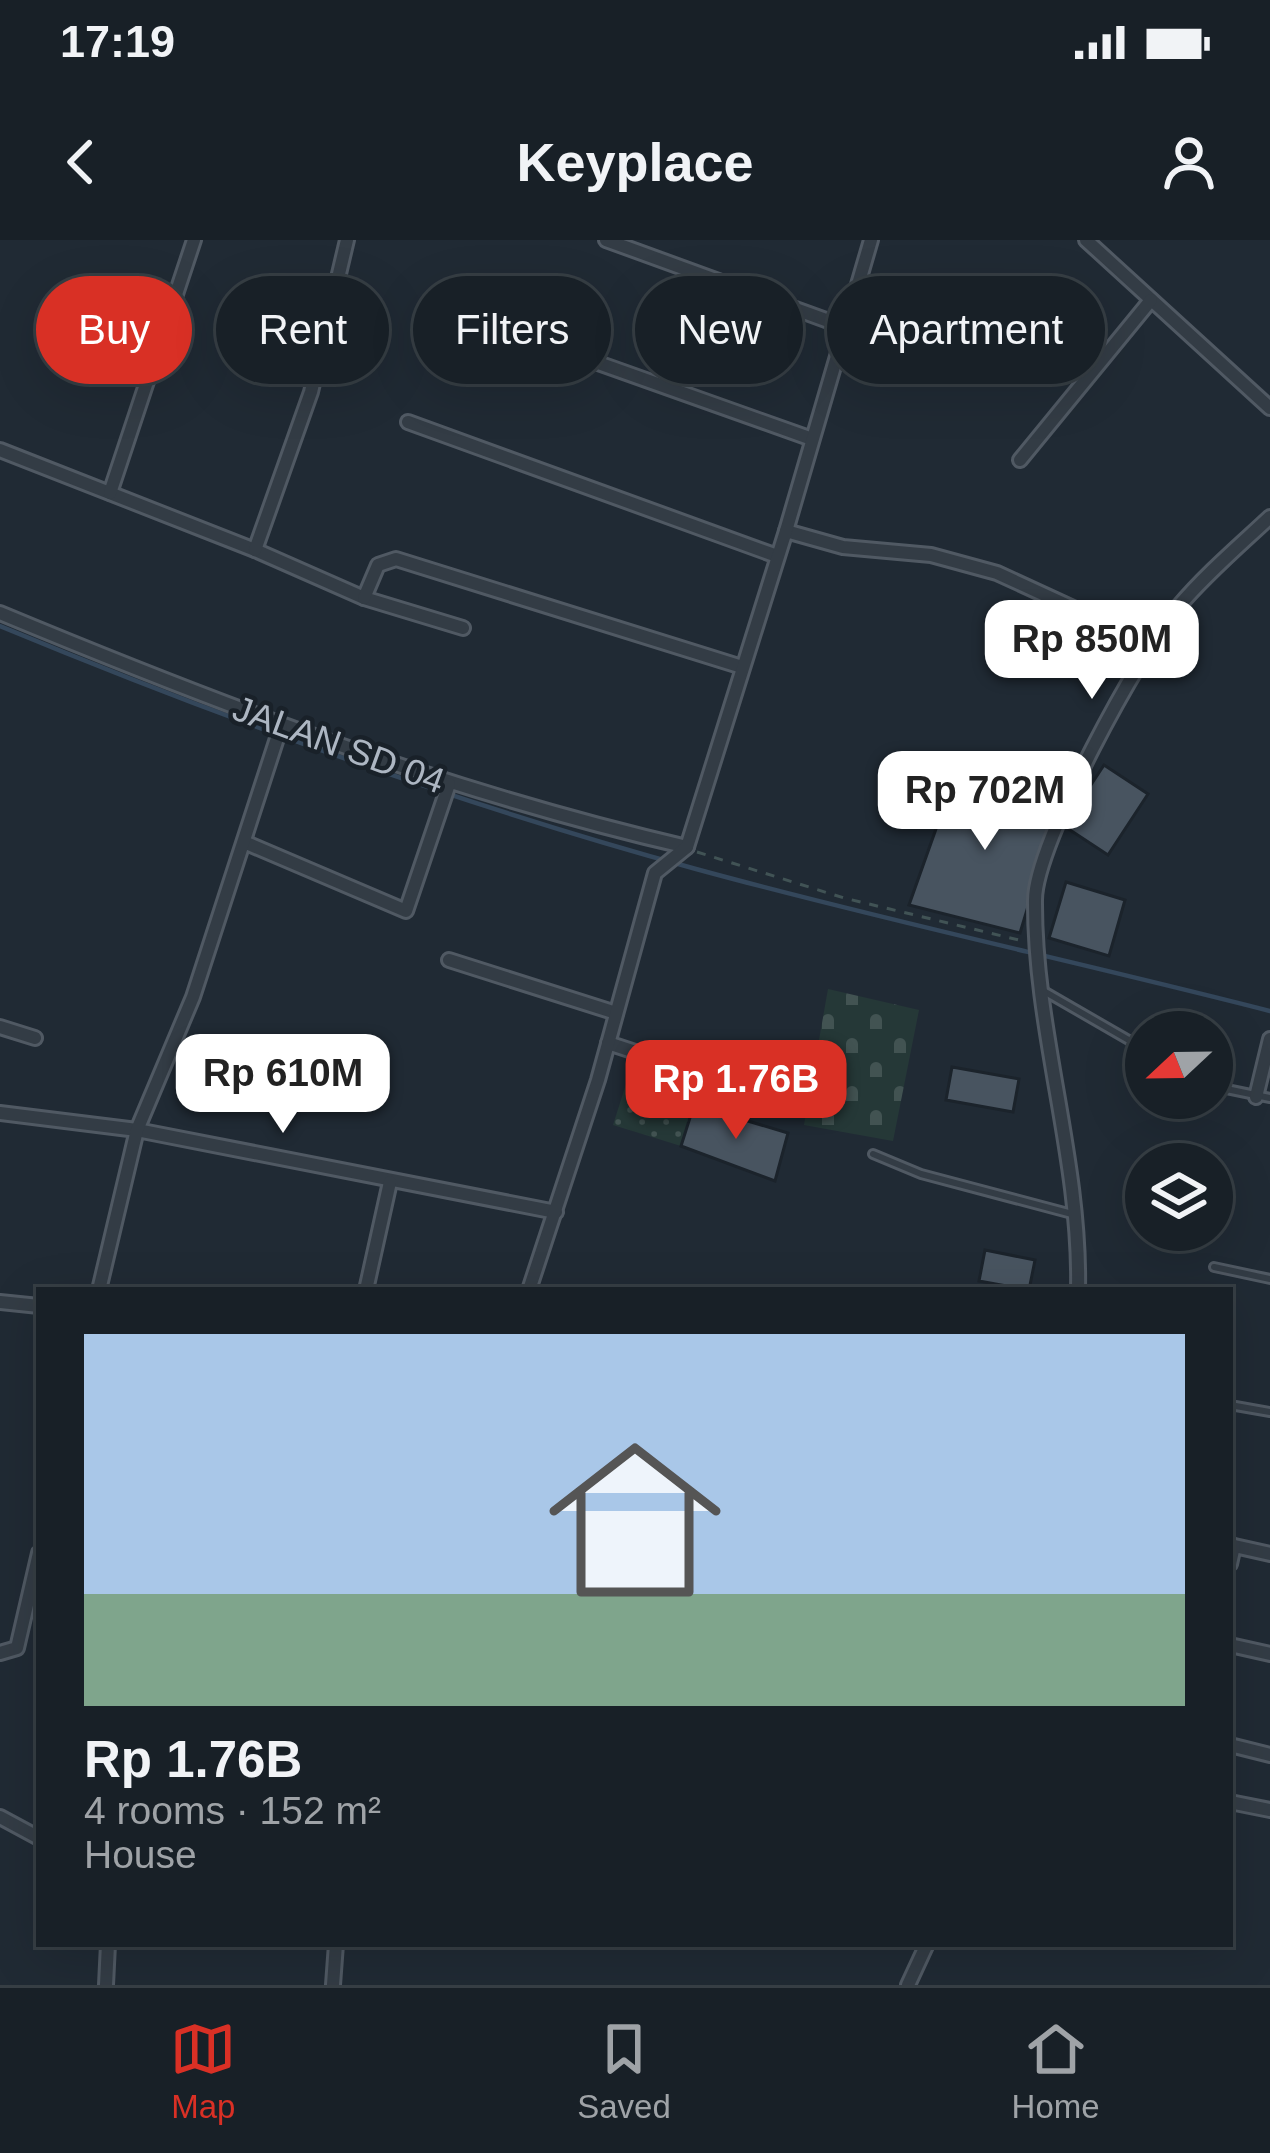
<!DOCTYPE html>
<meta charset="utf-8">
<style>
:root{--surface:#182027;--page:#252d33;--text:#f1f3f6;--muted:#9fa3a7;--line:#363e44;--accent:#d93025}
body{margin:0;font-family:Helvetica,sans-serif;background:var(--page);color:var(--text);height:100vh;display:flex;flex-direction:column;font-size:45px;white-space:nowrap}
*{box-sizing:border-box;margin:0}
p{font-size:39px;color:var(--muted)}
.icon{flex:none;width:66px;height:66px;fill:none;stroke:currentColor;stroke-width:2;stroke-linecap:round;stroke-linejoin:round}
.map{position:relative;flex:1;overflow:hidden}
.sheet{position:absolute;left:36px;top:1047px;width:1197px;height:660px;display:flex;flex-direction:column;background:var(--surface);border-radius:0px;box-shadow:0 12px 48px #0002,0 0 0 3px var(--line)}
.sheet>*{flex:none}
.top-card{position:absolute;left:36px;top:36px;width:1200px;height:108px;display:flex;gap:24px}
.needle{width:78px;rotate:248deg}
.controls{position:absolute;left:1125px;top:771px;display:grid;gap:24px}
.controls a{display:grid;place-items:center;width:108px;height:108px;border-radius:50%;background:var(--surface);box-shadow:0 12px 48px #0002,0 0 0 3px var(--line);font-size:60px}
.price{position:absolute;translate:-50% -102px;padding:0 27px;border-radius:24px;background:#fff;color:#222;font-size:39px;line-height:78px;filter:drop-shadow(0 3px 6px #0008)}
.price::after{content:'';position:absolute;left:50%;top:72px;width:36px;height:27px;margin-left:-18px;background:inherit;clip-path:polygon(0 0,100% 0,50% 100%)}
.price.on{background:var(--accent);color:#fff}
ul{padding:0;list-style:none}
li{display:grid;align-content:center;gap:24px;height:636px;padding:0 48px}
li span{display:grid;place-items:center;height:372px;border-radius:0px;color:#555}
li>.icon{margin-inline-start:auto}
span .icon{width:216px;height:216px;fill:#fffc;stroke-width:1}
li b{font-size:51px}
.tag{padding:0 42px;border-radius:54px;background:var(--surface);box-shadow:0 12px 48px #0002,0 0 0 3px var(--line);font-size:42px;line-height:108px}
.tag.on{background:var(--accent);color:#fff}
.status{display:flex;justify-content:space-between;align-items:center;height:84px;padding:0 60px;background:var(--surface);direction:ltr}
.status svg{height:33px;fill:currentColor}
header{display:flex;justify-content:space-between;align-items:center;height:156px;padding:0 48px;background:var(--surface);font-size:54px;font-weight:600}
.tab-bar{display:flex;justify-content:space-around;align-items:center;height:168px;border-top:3px solid var(--line);background:var(--surface);font-size:33px;color:var(--muted)}
.tab-bar a{display:grid;justify-items:center;gap:6px}
.tab-bar .on{color:var(--accent)}
.map>svg:first-child{display:block}
</style>
<div class="status"><b>17:19</b><svg viewBox="0 0 49 12"><path d="M0 12V9h3v3zM5 12V6h3v6zM10 12V3h3v9zM15 12V0h3v12zM26 1h20v11H26zM47 4h2v5h-2z"/></svg></div>
<header><svg class="icon" aria-label="back" viewBox="0 0 24 24"><path d="M15 5l-7 7 7 7"/></svg>Keyplace<svg class="icon" aria-label="person" viewBox="0 0 24 24"><circle cx="12" cy="8" r="4"/><path d="M4 21q1-7 8-7t8 7"/></svg></header>
<div class="map">
<svg width="1270" height="1745" viewBox="0 0 1270 1745">
<defs>
<pattern id="cemetery-stones" width="16" height="16" patternUnits="userSpaceOnUse" patternTransform="scale(3)"><rect width="16" height="16" fill="#253837"/><path d="M2 7V4a2 2 0 0 1 4 0v3zM10 15v-3a2 2 0 0 1 4 0v3z" fill="#425352"/></pattern>
<pattern id="park-dots" width="8" height="8" patternUnits="userSpaceOnUse" patternTransform="scale(3)"><rect width="8" height="8" fill="#253837"/><path d="M2 2h.1M6 6h.1" fill="none" stroke="#425352" stroke-width="1.8" stroke-linecap="round"/></pattern>
</defs>
<rect width="100%" height="100%" fill="#202a34"/>
<!-- cemetery -->
<path fill="url(#cemetery-stones)" d="M828 749 919 770 893 901 804 885Z"/>
<!-- park -->
<path fill="url(#park-dots)" d="M627 841 694 865 681 906 613 885Z"/>
<g fill="none" stroke-linecap="round" stroke-linejoin="round">
<!-- stream -->
<path stroke="#34475b" stroke-width="4.5" d="M0 386C227 480 458 564 696 629 886 681 1079 722 1270 771"/>
</g>
<!-- building -->
<g fill="#485460" stroke="#1b232b" stroke-width="3">
<path d="M1104 525 1148 554 1108 615 1064 586Z"/>
<path d="M958 527 1058 567 1020 693 909 665Z"/>
<path d="M1066 642 1125 660 1109 716 1049 698Z"/>
<path d="M952 827 1019 839 1013 872 946 860Z"/>
<path d="M694 865 788 893 775 941 681 906Z"/>
<path d="M985 1010 1035 1020 1029 1050 979 1041Z"/>
</g>
<g fill="none" stroke-linecap="round" stroke-linejoin="round">
<defs>
<g id="service">
<path d="M1042 750 1146 810"/>
<path d="M1212 846 1270 858"/>
<path d="M873 914 921 934 1072 974"/>
<path d="M1214 1027 1270 1039"/>
<path d="M1230 1165 1270 1172"/>
</g>
<g id="minor">
<path d="M606 0 845 87"/>
<path d="M1086 0 1270 168"/>
<path d="M466 76 812 199"/>
<path d="M408 182 777 316"/>
<path d="M0 210 255 310 364 358 463 388"/>
<path d="M1020 220 1151 60"/>
<path d="M110 253 194 0"/>
<path d="M786 291 843 307 931 315 997 333 1151 404"/>
<path d="M255 310 311 152 347 0"/>
<path d="M364 358 378 325 396 319 742 427"/>
<path d="M0 373C226 467 449 552 687 607"/>
<path d="M244 602 406 671 449 544"/>
<path d="M449 720 616 773"/>
<path d="M0 787 35 798"/>
<path d="M608 803 714 838"/>
<path d="M1256 857 1270 799"/>
<path d="M0 873 137 890 556 972"/>
<path d="M99 1050 137 890 193 757 281 486"/>
<path d="M366 1050 390 942"/>
<path d="M529 1050 598 840 655 633 687 607 786 291 871 0"/>
<path d="M1078 1050C1081 919 1034 790 1035 660 1035 604 1140 411 1179 366 1206 334 1239 306 1270 277"/>
<path d="M0 1062 39 1066"/>
<path d="M1230 1305 1270 1314"/>
<path d="M1230 1324 1234 1306"/>
<path d="M1230 1405 1270 1414"/>
<path d="M0 1413 17 1408 39 1313"/>
<path d="M1230 1505 1270 1515"/>
<path d="M1230 1562 1270 1570"/>
<path d="M0 1577 39 1598"/>
<path d="M106 1745 108 1704"/>
<path d="M333 1745 336 1704"/>
<path d="M908 1745 927 1704"/>
</g>
</defs>
<!-- service casing -->
<use href="#service" stroke="#505963" stroke-width="12"/>
<!-- minor casing -->
<use href="#minor" stroke="#505963" stroke-width="18"/>
<!-- path -->
<path stroke="#415355" stroke-width="3" stroke-dasharray="9 9" stroke-linecap="butt" d="M697 612 844 658 1023 701"/>
<!-- service -->
<use href="#service" stroke="#333c45" stroke-width="6"/>
<!-- minor -->
<use href="#minor" stroke="#333c45" stroke-width="12"/>
</g>
<g text-anchor="middle" stroke-width="9" stroke-linejoin="round" paint-order="stroke">
<!-- street labels -->
<g font-size="36" fill="#adb6c2" stroke="#192129">
<text transform="translate(339 504) rotate(20)" y="13">JALAN SD 04</text>
</g>
</g>
</svg>
<div class="controls">
<a><svg class="needle" viewBox="-14 -14 28 28"><path d="M0-13l5 13h-10z" fill="#e53935"/><path d="M0 13l5-13h-10z" fill="#9fa3a7"/></svg></a>
<a><svg class="icon" aria-label="layers" viewBox="0 0 24 24"><path d="M12 4l9 5-9 5-9-5zM3 14l9 5 9-5"/></svg></a>
</div>
<b class="price" style="left:1092px;top:462px">Rp 850M</b>
<b class="price" style="left:985px;top:613px">Rp 702M</b>
<b class="price" style="left:283px;top:896px">Rp 610M</b>
<b class="price on" style="left:736px;top:902px">Rp 1.76B</b>
<div class="top-card">
<a class="tag on">Buy</a>
<a class="tag">Rent</a>
<a class="tag">Filters</a>
<a class="tag">New</a>
<a class="tag">Apartment</a>
</div>
<section class="sheet">
<ul>
<li><span style="background:linear-gradient(#a9c7e8 70%,#7fa58c 0)"><svg class="icon" aria-label="home" viewBox="0 0 24 24"><path d="M3 11l9-7 9 7M6 9v11h12V9"/></svg></span><div><b>Rp 1.76B</b><p>4 rooms · 152 m²</p><p>House</p></div></li>
</ul>
</section>
</div>
<nav class="tab-bar">
<a class="on"><svg class="icon" aria-label="map" viewBox="0 0 24 24"><path d="M3 6l6-2 6 2 6-2v14l-6 2-6-2-6 2zM9 4v14M15 6v14"/></svg>Map</a>
<a><svg class="icon" aria-label="saved" viewBox="0 0 24 24"><path d="M7 4h10v16l-5-4-5 4z"/></svg>Saved</a>
<a><svg class="icon" aria-label="home" viewBox="0 0 24 24"><path d="M3 11l9-7 9 7M6 9v11h12V9"/></svg>Home</a>
</nav>
